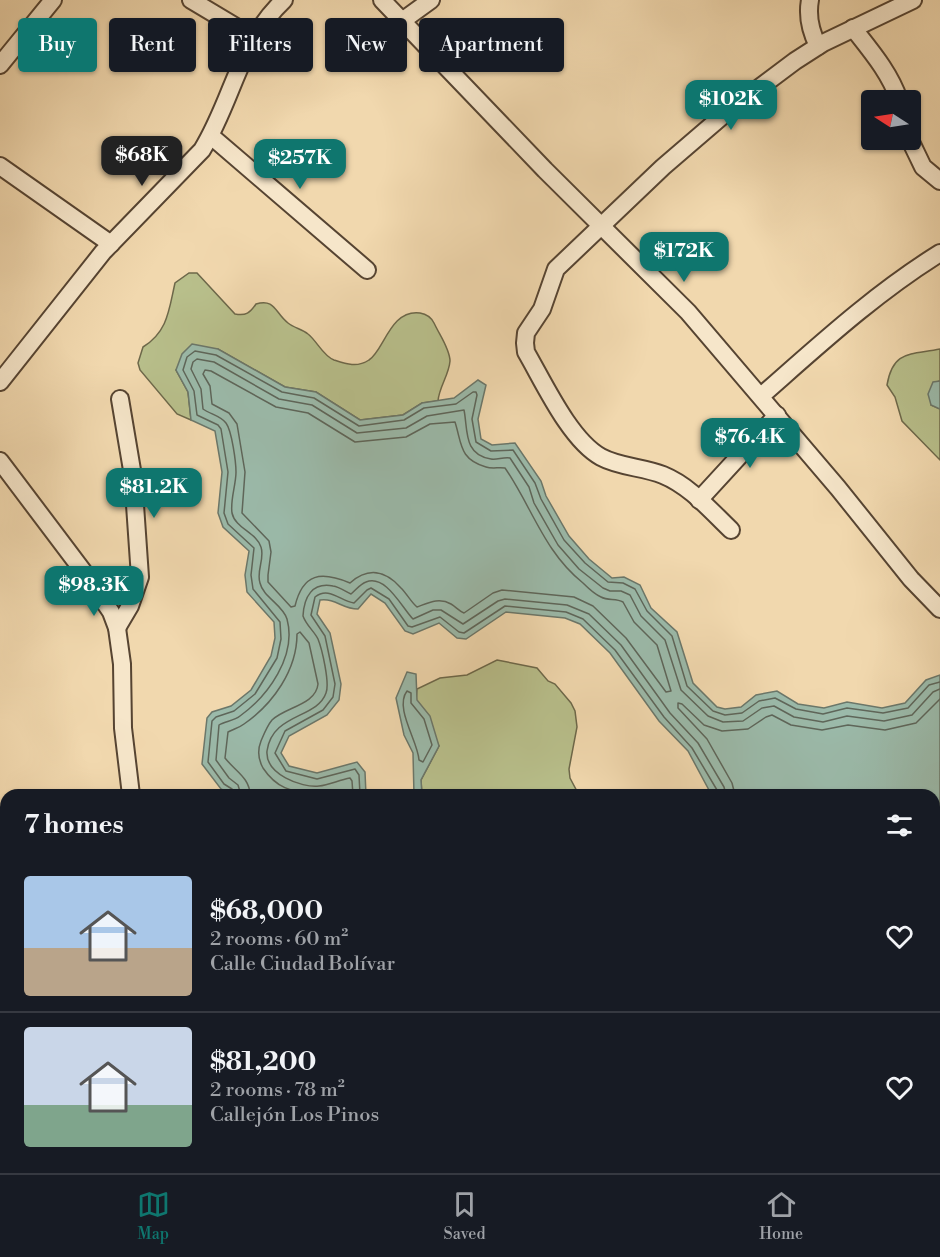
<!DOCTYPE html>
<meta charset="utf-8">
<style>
:root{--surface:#171b24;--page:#20242c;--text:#f1f3f6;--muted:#9ea1a6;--line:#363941;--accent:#0f766e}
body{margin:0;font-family:"Libre Bodoni",serif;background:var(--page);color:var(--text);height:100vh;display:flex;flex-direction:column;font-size:22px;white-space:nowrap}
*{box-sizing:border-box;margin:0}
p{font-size:20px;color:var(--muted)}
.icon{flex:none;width:33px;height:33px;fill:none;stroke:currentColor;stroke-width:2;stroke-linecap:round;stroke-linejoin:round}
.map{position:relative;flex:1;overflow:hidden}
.panel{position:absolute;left:0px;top:789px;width:940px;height:384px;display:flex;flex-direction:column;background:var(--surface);border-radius:18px 18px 0 0;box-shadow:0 2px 4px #0004}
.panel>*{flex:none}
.hud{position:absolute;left:18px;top:18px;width:600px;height:54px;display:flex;gap:12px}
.needle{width:39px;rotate:282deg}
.buttons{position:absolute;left:861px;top:90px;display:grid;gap:12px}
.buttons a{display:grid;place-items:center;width:60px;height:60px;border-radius:6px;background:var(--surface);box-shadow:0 2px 4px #0004;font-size:30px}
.price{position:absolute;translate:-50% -51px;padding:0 14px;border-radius:12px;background:var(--accent);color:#fff;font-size:20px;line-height:39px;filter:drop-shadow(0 2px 3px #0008)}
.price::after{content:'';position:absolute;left:50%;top:36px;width:18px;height:14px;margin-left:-9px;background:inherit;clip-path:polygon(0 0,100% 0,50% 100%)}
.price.current{background:#222;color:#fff}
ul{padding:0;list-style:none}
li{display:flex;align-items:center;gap:18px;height:150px;padding:0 24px}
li+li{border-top:2px solid var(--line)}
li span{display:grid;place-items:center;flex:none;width:168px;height:120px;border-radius:6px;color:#555}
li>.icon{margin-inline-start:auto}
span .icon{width:72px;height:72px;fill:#fffc;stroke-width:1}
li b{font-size:26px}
h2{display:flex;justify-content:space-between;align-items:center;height:72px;padding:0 24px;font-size:26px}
.tag{padding:0 21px;border-radius:6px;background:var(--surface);box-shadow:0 2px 4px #0004;font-size:21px;line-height:54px}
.tag.current{background:var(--accent);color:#fff}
.tab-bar{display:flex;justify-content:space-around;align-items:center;height:84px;border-top:2px solid var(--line);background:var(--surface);font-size:16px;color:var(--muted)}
.tab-bar a{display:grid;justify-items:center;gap:3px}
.tab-bar .current{color:var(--accent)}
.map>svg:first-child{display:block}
</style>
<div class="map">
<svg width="940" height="1173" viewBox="0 0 940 1173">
<rect width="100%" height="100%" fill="#f1d8ae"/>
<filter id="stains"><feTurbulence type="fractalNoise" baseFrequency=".00333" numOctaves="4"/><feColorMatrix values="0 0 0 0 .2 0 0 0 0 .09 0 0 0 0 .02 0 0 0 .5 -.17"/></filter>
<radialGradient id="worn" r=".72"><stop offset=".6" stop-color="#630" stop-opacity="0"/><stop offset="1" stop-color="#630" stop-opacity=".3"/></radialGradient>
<!-- green -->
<g fill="#b8bf8b" stroke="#6d684a" stroke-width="1.5">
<path d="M189 273H197L235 314C246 316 250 313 256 304 275 298 275 313 288 323 294 328 302 329 308 334 317 341 323 356 334 360 346 364 357 368 369 360 384 351 390 309 420 313 426 314 431 317 434 323 439 334 450 349 450 361 449 375 439 387 438 401L422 403 403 415 360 420 316 392 285 387 218 349 176 370 188 392 191 420 177 414 140 370 138 363 143 347C168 332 169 309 175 283Z"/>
<path d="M940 349V381L933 383 931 405 940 409V460L902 421 895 397 887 385C893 350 910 355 940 349Z"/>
<path d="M497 660 537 668 548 681 555 684 571 703 575 711 577 727 569 769 570 778 579 795H422L421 780 439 746 416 700 417 689 440 678 467 675Z"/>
<path d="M626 1167H770L764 1173H627Z"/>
</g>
<!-- water -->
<g fill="#9bbaaa" stroke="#6b776a" stroke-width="1.5">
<path d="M192 344 218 349 285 387 316 392 360 420 403 415 422 403 454 398 478 380 486 385 478 419 481 439 492 445 515 443 541 481 546 496 569 536 589 559 612 578 624 577 640 585 651 608 677 632 693 683 717 707 725 709 741 707 756 695 777 691 798 704 824 708 847 702 882 708 905 703 926 680 940 675V1173H764L770 1167H934V795H714L709 790 688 751 659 721 610 653 580 624 565 618 506 612 466 639 457 638 439 623 413 634 405 631 385 603 371 594 358 609C342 609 336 598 320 600L317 614 330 633 341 684 339 700 327 715 289 736 281 753 289 766 317 773 357 762 365 772 366 795H232L221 789 202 764 207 718 212 712 231 706 251 690 271 656 275 638 274 622 247 592 245 575 249 551 223 527 218 513 222 472 215 431 191 420 188 392 176 370 182 354Z"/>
<path d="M940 381V409L931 405 928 394 933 382Z"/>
<path d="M407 672 416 674 417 700 430 716 439 746 421 780 422 795H414L413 753 404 735 396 698Z"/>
<path d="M187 1167H542L548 1173H188Z"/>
</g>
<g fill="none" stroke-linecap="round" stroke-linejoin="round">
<!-- shore -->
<g stroke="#5e665a" stroke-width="1.5">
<path d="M205 370 211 371 276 407 308 413 355 442 406 437 430 424 455 422C462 444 459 459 486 467 492 469 499 467 505 468 532 507 544 552 583 583 588 588 594 594 601 597 608 601 616 598 623 602L634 622 657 645 671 691 666 692 626 638 593 606 574 597 502 590 493 593 464 613C459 611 456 607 451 604 439 597 428 603 417 607 411 602 407 594 401 588 385 570 368 567 350 583 321 571 303 573 295 606L291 607 268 582V575L271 552 269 541 242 513 245 472 237 424 229 413 212 404 210 386 203 374Z"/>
<path d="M407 691 411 693V703L424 719 432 745 423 762 419 760C418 741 394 708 407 691Z"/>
<path d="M234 795 232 789 224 784 208 762 212 721 216 717 234 711 255 694 277 658 281 639 280 622 253 589 251 575 254 548 228 524 224 513 228 472 221 429 218 425 197 415 194 391 183 370 187 357 195 351 216 355 282 392 314 398 359 426 404 420 424 408 456 404 473 392H476L477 395 472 419 476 442 491 451 513 450 535 483 541 499 564 540 585 563 608 582 623 583 635 589 647 611 672 636 687 686 713 711 725 715 742 713 759 701 775 698 796 709 823 714 847 708 883 713 908 708 929 685 940 682"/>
<path d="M241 795 238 785 229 778 216 760 219 725C225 721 234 721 240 716 268 696 297 656 287 619 283 605 263 597 260 583 256 571 265 559 261 547 257 533 235 528 232 513 230 500 236 485 236 472 236 463 232 431 226 423 221 416 210 414 203 409L201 389 191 369 193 362 197 359 214 362 279 399 312 405 357 433 406 428 427 416 464 410C468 429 463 455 491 459 497 460 503 457 510 458L529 487 534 503 558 545 579 569 603 588 610 591H621L630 595 641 616 665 640 681 690 708 716 723 722 743 721 762 708 774 706 794 717 823 722 847 716 884 721 912 715 933 692 940 689"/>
<path d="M250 795C250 778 235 771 225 758L228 732C233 729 239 728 244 724 273 704 297 670 297 634L300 632 309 643 318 684C316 705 285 707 272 720 267 726 264 734 261 741 257 751 258 759 263 768 277 789 291 791 315 795"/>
<path d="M353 795 352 781 350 778C339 780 329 785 319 786 301 788 265 774 267 751 272 713 317 719 326 693 330 683 322 649 318 639 314 631 306 625 303 616 304 597 312 582 333 586 340 587 346 592 351 594 356 590 360 584 366 582 386 574 402 608 413 619L433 610H441L463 624 498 601 505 599 567 605 589 614 621 645 670 713 698 743 724 787 726 795"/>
<path d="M360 795 359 775 355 769 317 779 286 771 275 753 285 731 323 710 333 697 335 684 325 636 311 615 315 597C329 586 340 601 354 603L367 590 371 588 389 599 408 626 412 627 440 617 459 632 464 633 505 606 566 612 583 619 615 650 664 717 692 748 717 790 718 795"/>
<path d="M735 795 732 783 707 739 678 708V703L682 704 704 725 722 731 748 729 766 717 772 715 791 725 822 730 848 725 885 730 916 723 940 699"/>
</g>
<defs>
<g id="street">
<path d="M191 0 253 37"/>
<path d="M382 0 545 170 688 312 838 488 911 579 940 609"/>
<path d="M810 0C807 16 811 32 818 46"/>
<path d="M402 21 431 0"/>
<path d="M853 28C871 51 890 73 899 100"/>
<path d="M0 65 53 0"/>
<path d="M211 136 367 270"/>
<path d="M910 140 923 167 940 181"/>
<path d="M0 166 111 244"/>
<path d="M0 382 103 252 202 150C233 100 239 42 284 0"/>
<path d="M761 396C818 346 874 294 940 253"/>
<path d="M0 461 86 575 111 612 117 628 122 664 123 728 131 795"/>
<path d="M699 500 777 415"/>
<path d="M731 530C710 510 690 486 663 475 643 467 619 467 601 457 570 440 544 383 526 352L525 343 526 333 542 309 556 269 663 167 727 112 795 61 823 43 913 0"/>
<path d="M117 628 130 606 140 577 133 476 120 399"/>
</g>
</defs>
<!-- street casing -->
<use href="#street" stroke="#564432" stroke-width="20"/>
<!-- street -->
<use href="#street" stroke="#f6e6ca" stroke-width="16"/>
</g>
<rect width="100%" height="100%" filter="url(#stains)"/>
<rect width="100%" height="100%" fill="url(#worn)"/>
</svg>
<div class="buttons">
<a><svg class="needle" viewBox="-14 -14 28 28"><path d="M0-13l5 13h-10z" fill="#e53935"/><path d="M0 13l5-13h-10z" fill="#9ea1a6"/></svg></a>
</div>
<b class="price" style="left:731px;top:131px">$102K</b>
<b class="price current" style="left:142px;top:187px">$68K</b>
<b class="price" style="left:300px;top:190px">$257K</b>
<b class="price" style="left:684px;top:283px">$172K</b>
<b class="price" style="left:750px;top:469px">$76.4K</b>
<b class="price" style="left:154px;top:519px">$81.2K</b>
<b class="price" style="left:94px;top:617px">$98.3K</b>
<div class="hud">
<a class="tag current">Buy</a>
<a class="tag">Rent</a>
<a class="tag">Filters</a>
<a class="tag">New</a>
<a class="tag">Apartment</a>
</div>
<section class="panel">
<h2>7 homes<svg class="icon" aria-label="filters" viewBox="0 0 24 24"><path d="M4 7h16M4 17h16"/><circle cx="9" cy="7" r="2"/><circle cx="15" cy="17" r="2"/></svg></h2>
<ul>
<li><span style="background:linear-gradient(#a9c7e8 60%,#b9a48a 0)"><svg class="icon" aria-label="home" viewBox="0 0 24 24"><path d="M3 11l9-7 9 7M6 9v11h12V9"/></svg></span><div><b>$68,000</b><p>2 rooms · 60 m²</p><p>Calle Ciudad Bolívar</p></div><svg class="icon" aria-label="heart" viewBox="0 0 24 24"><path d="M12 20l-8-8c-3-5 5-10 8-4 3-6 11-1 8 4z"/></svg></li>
<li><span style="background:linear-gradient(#c9d6e8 65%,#7fa58c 0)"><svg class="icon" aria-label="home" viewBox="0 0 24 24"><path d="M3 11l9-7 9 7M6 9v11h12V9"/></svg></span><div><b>$81,200</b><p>2 rooms · 78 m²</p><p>Callejón Los Pinos</p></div><svg class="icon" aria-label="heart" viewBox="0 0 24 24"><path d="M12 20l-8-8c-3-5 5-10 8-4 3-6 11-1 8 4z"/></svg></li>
</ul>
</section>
</div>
<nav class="tab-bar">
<a class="current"><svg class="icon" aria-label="map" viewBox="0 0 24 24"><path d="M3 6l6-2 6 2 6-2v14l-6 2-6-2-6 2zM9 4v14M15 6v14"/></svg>Map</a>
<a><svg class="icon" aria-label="saved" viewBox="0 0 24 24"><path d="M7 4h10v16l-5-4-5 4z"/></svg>Saved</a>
<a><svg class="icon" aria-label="home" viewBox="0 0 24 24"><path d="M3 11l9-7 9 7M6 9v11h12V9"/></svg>Home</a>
</nav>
